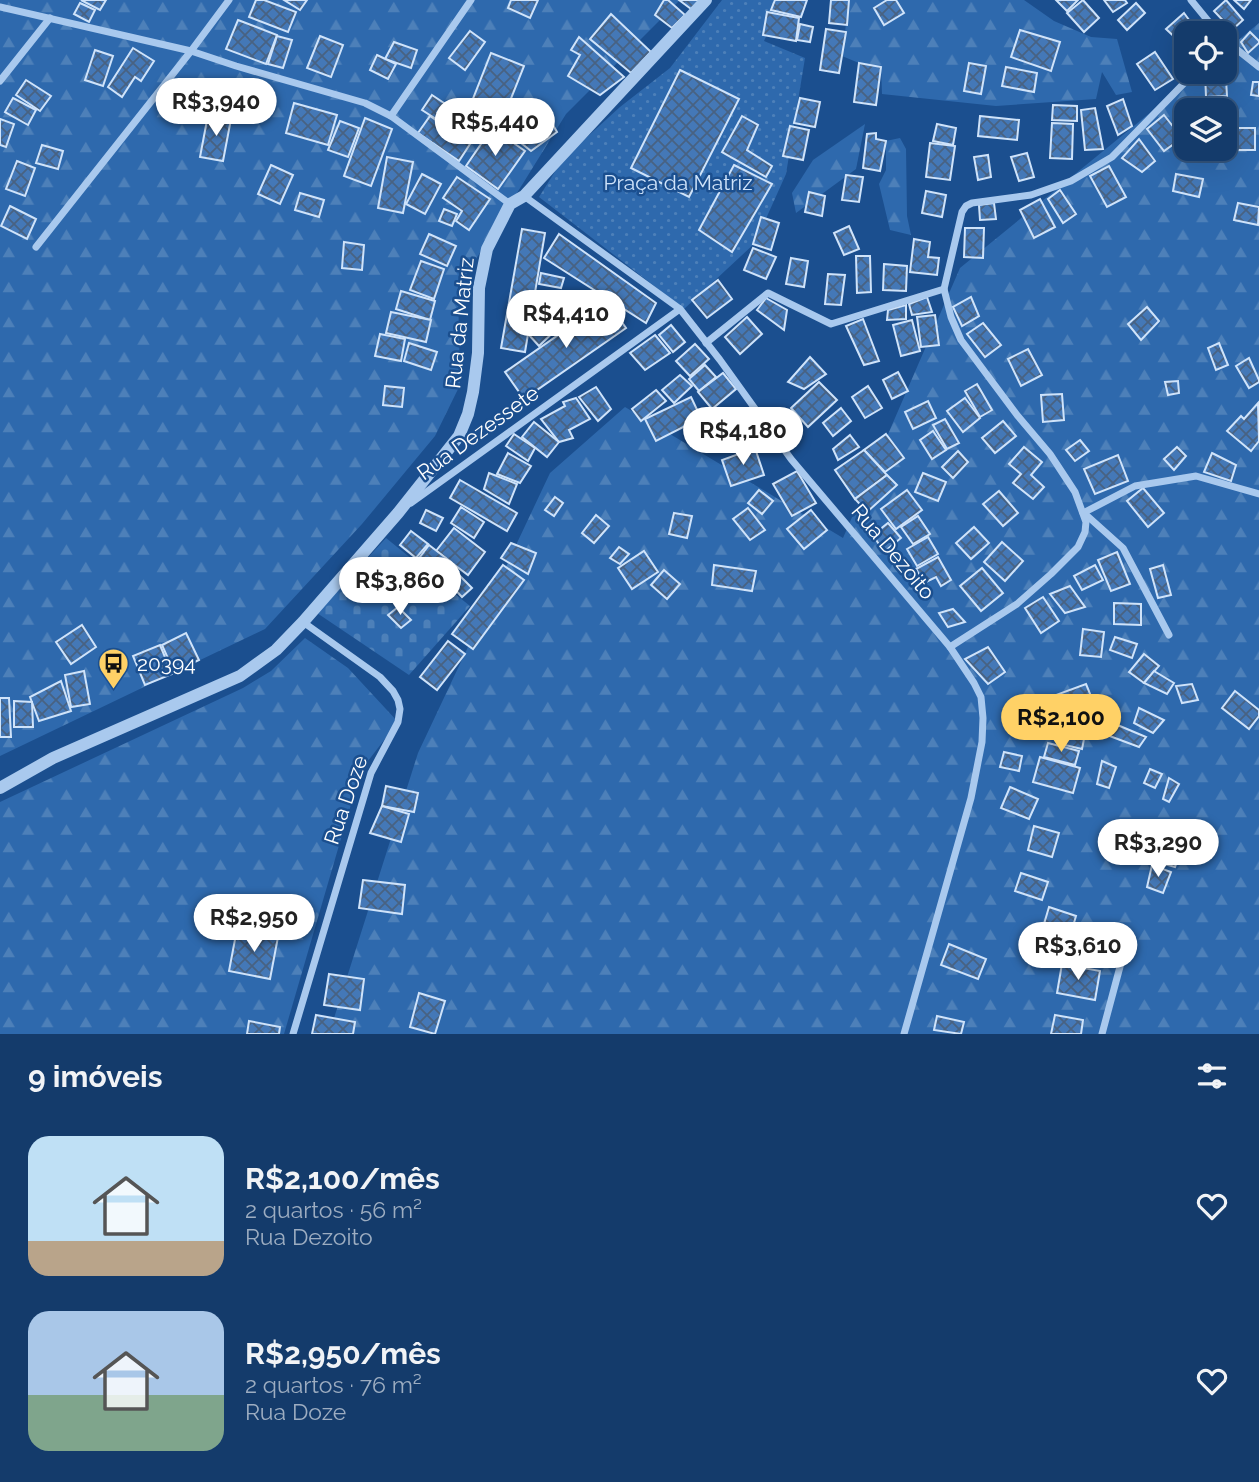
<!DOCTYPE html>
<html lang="pt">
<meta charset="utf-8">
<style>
:root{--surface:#143b6b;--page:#1d4271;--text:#f1f3f6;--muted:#9dadc1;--line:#33557e;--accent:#ffd166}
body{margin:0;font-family:Raleway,sans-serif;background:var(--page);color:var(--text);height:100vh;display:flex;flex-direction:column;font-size:26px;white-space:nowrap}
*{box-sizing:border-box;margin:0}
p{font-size:23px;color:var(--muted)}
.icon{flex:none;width:38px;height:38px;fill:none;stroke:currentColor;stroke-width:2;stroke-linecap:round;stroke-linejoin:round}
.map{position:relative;height:1034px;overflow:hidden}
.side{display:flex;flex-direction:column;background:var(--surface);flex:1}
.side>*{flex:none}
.controls{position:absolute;left:1174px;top:21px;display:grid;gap:14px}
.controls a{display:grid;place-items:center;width:63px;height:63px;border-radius:14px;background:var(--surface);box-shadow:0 7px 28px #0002,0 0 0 2px var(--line);font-size:35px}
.price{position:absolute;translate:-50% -60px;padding:0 16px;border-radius:24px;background:#fff;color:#222;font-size:23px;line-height:46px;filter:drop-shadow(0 2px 4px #0008)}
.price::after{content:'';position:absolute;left:50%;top:42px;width:21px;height:16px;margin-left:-10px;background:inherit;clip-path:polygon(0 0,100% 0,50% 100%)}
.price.current{background:var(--accent);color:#111}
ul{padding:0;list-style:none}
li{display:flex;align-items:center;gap:21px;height:175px;padding:0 28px}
li span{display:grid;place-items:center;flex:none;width:196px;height:140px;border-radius:21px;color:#555}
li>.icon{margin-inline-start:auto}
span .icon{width:84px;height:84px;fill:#fffc;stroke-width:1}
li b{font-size:30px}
h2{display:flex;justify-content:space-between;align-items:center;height:84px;padding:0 28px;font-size:30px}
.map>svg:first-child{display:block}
</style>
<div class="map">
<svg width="1259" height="1034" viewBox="0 0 1259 1034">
<defs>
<pattern id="forest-firs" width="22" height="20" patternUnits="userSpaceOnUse" patternTransform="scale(1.75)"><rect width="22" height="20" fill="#2e69ad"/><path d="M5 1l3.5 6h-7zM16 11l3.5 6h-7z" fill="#4d80b9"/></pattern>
<pattern id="cemetery-stones" width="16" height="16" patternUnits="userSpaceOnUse" patternTransform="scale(1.75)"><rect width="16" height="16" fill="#2e69ad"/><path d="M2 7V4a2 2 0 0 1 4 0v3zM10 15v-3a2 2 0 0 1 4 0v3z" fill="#4d80b9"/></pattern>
<pattern id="park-dots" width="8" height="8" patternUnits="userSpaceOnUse" patternTransform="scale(1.75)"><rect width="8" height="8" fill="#2e69ad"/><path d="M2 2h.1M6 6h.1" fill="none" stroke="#4d80b9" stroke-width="1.8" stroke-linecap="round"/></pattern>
<pattern id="building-cross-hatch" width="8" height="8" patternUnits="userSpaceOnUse" patternTransform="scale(1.75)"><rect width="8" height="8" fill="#4478b7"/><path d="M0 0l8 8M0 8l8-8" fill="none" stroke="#486282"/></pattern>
</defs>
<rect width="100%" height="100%" fill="#1b4f8f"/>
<!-- forest -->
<g fill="url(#forest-firs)" fill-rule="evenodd">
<path d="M0 0H680L566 114 458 288 460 385 435 436 362 524 265 629 0 756Z"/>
<path d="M849 0H1024L1054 21 1091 37 1117 39 1132 92 1116 95 1102 72 1096 99 996 106 882 94 881 67 859 63 842 56Z"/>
<path d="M1259 23V1034H329L418 753 550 473 625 407 843 538 960 268 1200 72H1225V51ZM1186 110H1225V149H1186Z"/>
<path d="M865 124 856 169 796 213 792 193 813 160Z"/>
<path d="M900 138 906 149 907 216 911 235 890 230 879 184 886 170V141Z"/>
<path d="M305 638 348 668 398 722 361 770 284 1034H0V802L243 688 271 671Z"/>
</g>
<!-- cemetery -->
<path fill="url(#cemetery-stones)" d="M386 538 470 606 409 675 317 613Z"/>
<!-- park -->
<path fill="url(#park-dots)" d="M722 0H781L764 41 805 58 786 174 755 243 684 309 539 197 563 159 620 107 670 68Z"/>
<!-- building -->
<g fill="url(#building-cross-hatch)" stroke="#cfe3fa" stroke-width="2">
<path d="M81 0H106L100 10Z"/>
<path d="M256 0H264L296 12 288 32 249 17Z"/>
<path d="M284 0H307L300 10Z"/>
<path d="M511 0H538L530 18 508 8Z"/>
<path d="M664 0H668L685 15 672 28 655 15Z"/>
<path d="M679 0H700L691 9Z"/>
<path d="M775 0H807L801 17 771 10Z"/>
<path d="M831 0H849L847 25 829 23Z"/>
<path d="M887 0H896L904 13 884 25 874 8Z"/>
<path d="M1056 0H1078L1067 11Z"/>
<path d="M1083 0 1099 18 1084 32 1067 13Z"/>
<path d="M1104 0H1125L1127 3 1113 12Z"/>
<path d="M1226 0 1243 20 1232 30 1214 11Z"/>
<path d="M1234 0H1251L1244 9Z"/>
<path d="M80 3 95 10 89 22 74 14Z"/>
<path d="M1136 3 1145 13 1127 30 1118 20Z"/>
<path d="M767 12 799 18 796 41 763 35Z"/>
<path d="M1184 13 1195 28 1189 33H1186V36L1180 42 1166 29Z"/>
<path d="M611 14 651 52 631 73 590 39Z"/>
<path d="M238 20 277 35 266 64 226 49Z"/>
<path d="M800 24 813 27 810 42 797 40Z"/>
<path d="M826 29 846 32 839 73 820 70Z"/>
<path d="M1020 30 1060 42 1051 71 1011 57Z"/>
<path d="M470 31 485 42 465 70 449 58Z"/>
<path d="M1250 32 1259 41V43L1248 53 1241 42Z"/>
<path d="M277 36 292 40 283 68 268 64Z"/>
<path d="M320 36 343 45 331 77 307 68Z"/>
<path d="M579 37 624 77 600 95 568 76 580 55 571 50Z"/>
<path d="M394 42 417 50 411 68 385 59Z"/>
<path d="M133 48 154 61 141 81 135 77 122 97 108 87Z"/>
<path d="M95 50 113 56 103 86 85 80Z"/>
<path d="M1155 52 1173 79 1155 90 1137 64Z"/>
<path d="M491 53 524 66 508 106 496 101 487 122 467 114Z"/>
<path d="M377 55 396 64 388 79 370 70Z"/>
<path d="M859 63 881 67 876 105 854 102Z"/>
<path d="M969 63 986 66 981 94 964 91Z"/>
<path d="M1225 63 1227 96 1206 97 1205 72H1225Z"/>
<path d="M1006 67 1037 73 1034 92 1002 86Z"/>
<path d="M680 70 739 99 689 197 631 168Z"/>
<path d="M26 80 51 96 40 111 16 95Z"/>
<path d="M1253 82H1259V96L1251 95Z"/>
<path d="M432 95 453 109 444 124 422 110Z"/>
<path d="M13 98 36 110 28 125 5 112Z"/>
<path d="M800 98 820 102 815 127 794 123Z"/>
<path d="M1123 99 1132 126 1118 135 1107 106Z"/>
<path d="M539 101 557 132 531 151 500 126Z"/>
<path d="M294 103 337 115 328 145 286 133Z"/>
<path d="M1053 105 1077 106V121L1052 120Z"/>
<path d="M1095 108 1103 149 1085 150 1081 110Z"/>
<path d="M208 115 231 119 223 161 200 157Z"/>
<path d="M1164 115 1182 138 1164 151 1147 129Z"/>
<path d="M430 116 470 144 459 161 418 133Z"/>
<path d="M742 116 758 125 747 150 772 166 766 177 722 152Z"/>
<path d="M980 116 1019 120 1017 140 978 136Z"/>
<path d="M365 118 392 129 371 186 344 176Z"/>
<path d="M0 119 14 124 6 147 0 145Z"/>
<path d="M340 121 359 128 348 157 328 150Z"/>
<path d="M1052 123 1073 124 1072 159 1050 158Z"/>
<path d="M937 124 956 128 953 145 933 141Z"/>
<path d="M790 126 809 130 803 160 783 156Z"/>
<path d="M492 128 525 151 498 189 466 166Z"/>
<rect x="1226" y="128" width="29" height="22"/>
<path d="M876 133V139L886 141 880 171 863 168 867 134Z"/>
<path d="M1139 139 1155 161 1142 172 1122 158Z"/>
<path d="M930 143 955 146 950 180 926 177Z"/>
<path d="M42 145 63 151 58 169 36 163Z"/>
<path d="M1201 149H1215L1216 154 1202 156Z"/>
<path d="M1027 153 1034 177 1019 181 1011 157Z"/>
<path d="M988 155 991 177 978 180 974 157Z"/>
<path d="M387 157 413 162 403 213 378 208Z"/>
<path d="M17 161 35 168 25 196 6 189Z"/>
<path d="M271 165 293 175 280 204 258 194Z"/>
<path d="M734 165 772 184 732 252 699 230Z"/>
<path d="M1109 166 1126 197 1107 207 1090 176Z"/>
<path d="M422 174 441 184 425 214 406 204Z"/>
<path d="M1176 174 1203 179 1199 197 1173 191Z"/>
<path d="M846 175 863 177 859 202 842 200Z"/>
<path d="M457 177 490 199 469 230 456 221 462 211 443 198Z"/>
<path d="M1060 190 1076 214 1063 223 1048 199Z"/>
<path d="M926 191 946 195 942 217 922 213Z"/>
<path d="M809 192 825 196 822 216 805 212Z"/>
<path d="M300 193 324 200 319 217 295 210Z"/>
<path d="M1040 199 1055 227 1034 238 1020 210Z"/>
<path d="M994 203 996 219 980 220 979 205Z"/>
<path d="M1238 203 1259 207 1258 225 1234 220Z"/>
<path d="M10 206 36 219 27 239 1 226Z"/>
<path d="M444 209 457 214 452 226 439 221Z"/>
<path d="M761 217 779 223 771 250 753 244Z"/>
<path d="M849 226 859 249 844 255 834 233Z"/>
<path d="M965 228H984L983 258 964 257Z"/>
<path d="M522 229 545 233 525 352 501 348Z"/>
<path d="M429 234 456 246 447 266 420 254Z"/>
<path d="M559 234 656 303 646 323 544 258Z"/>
<path d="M914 239 930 242 928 257 939 258 937 275 910 272Z"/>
<path d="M344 242 364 245 362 270 342 268Z"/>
<path d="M753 248 776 257 766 279 744 270Z"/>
<path d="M856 256H870L871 292 857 293Z"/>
<path d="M791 258 808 261 804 287 786 284Z"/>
<path d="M421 261 444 269 434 299 410 290Z"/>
<path d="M884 264 907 266 906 291 883 290Z"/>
<path d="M541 273 564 278 561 288 539 284Z"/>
<path d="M828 274 845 275 841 305 825 304Z"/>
<path d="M718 280 732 299 707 318 692 300Z"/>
<path d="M401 291 435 301 430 320 396 309Z"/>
<path d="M927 297 932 312 912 315 909 304Z"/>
<path d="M971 297 979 316 962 326 953 307Z"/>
<path d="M766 298 787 310 784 330 757 310Z"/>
<path d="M607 301 626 328 524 399 505 372Z"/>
<path d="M906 305V319L887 320 888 310Z"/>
<path d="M1147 307 1159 321 1141 340 1128 324Z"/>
<path d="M391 312 431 320 426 342 386 333Z"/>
<path d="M549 312 561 325 539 346 528 334Z"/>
<path d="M935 315 939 345 921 347 917 317Z"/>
<path d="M747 317 762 334 740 354 725 337Z"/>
<path d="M863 319 879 361 864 365 846 326Z"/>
<path d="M912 320 920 351 901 356 893 325Z"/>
<path d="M983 323 1001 345 985 357 967 334Z"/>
<path d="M671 325 685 342 673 352 659 335Z"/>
<path d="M380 334 405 339 401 361 375 356Z"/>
<path d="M655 335 670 353 645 370 630 353Z"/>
<path d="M409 343 437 352 431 370 404 361Z"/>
<path d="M1219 343 1228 365 1216 370 1208 348Z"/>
<path d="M695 344 709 359 690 376 676 361Z"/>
<path d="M1028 349 1042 375 1021 386 1008 359Z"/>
<path d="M810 357 826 374 804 389 788 382Z"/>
<path d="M1249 358 1259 380V382L1249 388 1236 366Z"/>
<path d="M705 365 716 377 699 391 689 379Z"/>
<path d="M898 372 908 391 892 399 883 380Z"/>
<path d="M723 373 736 389 712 409 698 392Z"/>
<path d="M680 375 692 386 674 403 662 390Z"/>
<path d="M1178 381 1179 393 1168 395 1165 382Z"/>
<path d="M819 382 837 400 808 427 791 408Z"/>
<path d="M977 384 992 410 980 417 965 391Z"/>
<path d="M385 386 404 388 402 407 383 405Z"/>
<path d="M868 386 882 408 865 418 852 397Z"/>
<path d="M596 387 611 409 598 421 579 397Z"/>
<path d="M656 390 666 401 641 421 632 409Z"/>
<path d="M1062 394 1064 420 1043 422 1041 395Z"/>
<path d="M691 397 701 418 656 441 645 419Z"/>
<path d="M576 398 590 419 569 430 573 438 559 442 541 419 565 406 563 402Z"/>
<path d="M965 398 980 418 963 432 947 411Z"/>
<path d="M928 401 936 418 913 429 905 412Z"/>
<path d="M1258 403 1259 441 1251 451 1227 431 1241 416 1244 419Z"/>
<path d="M841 408 851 421 833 436 823 423Z"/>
<path d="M740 411 749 430 720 444 711 424Z"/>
<path d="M945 419 959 443 947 449 933 425Z"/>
<path d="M1003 421 1016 436 995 453 982 438Z"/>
<path d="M534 422 559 442 547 457 522 437Z"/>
<path d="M933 431 946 450 932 459 920 440Z"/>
<path d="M514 434 535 448 528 461 506 446Z"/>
<path d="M886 434 904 458 885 472 864 450Z"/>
<path d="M850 435 859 447 838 460 833 449Z"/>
<path d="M1080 440 1089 451 1075 461 1066 450Z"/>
<path d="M1024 447 1042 462 1031 475 1044 487 1033 499 1013 483 1021 474 1009 464Z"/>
<path d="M1177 447 1186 456 1174 470 1164 459Z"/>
<path d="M755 448 764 475 731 486 722 460Z"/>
<path d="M864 450 887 475 855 499 835 470Z"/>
<path d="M958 451 968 462 953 478 942 467Z"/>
<path d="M508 453 531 466 520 483 497 474Z"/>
<path d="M1212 453 1236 465 1231 481 1204 472Z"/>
<path d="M1118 455 1128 481 1095 494 1084 469Z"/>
<path d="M797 471 816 503 792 516 773 484Z"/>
<path d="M489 473 517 484 509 504 484 489Z"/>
<path d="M923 473 946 482 938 501 915 492Z"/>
<path d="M887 475 897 485 867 512 855 499Z"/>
<path d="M460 480 517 513 507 531 450 498Z"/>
<path d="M1143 488 1164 513 1148 527 1127 501Z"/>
<path d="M759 490 773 501 762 514 748 503Z"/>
<path d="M907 490 922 510 896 529 881 509Z"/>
<path d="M999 491 1018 513 1003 526 983 504Z"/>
<path d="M555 497 563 503 554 516 545 510Z"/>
<path d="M461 507 484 522 474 538 451 523Z"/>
<path d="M748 508 765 530 750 540 733 519Z"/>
<path d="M426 510 443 518 436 531 420 523Z"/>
<path d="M811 510 827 530 804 549 787 529Z"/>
<path d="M674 513 692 516 687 538 669 534Z"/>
<path d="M596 515 609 526 594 543 582 533Z"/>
<path d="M918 516 930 534 913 544 901 527Z"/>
<path d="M888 523 901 538 884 552 873 535Z"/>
<path d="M974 527 989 543 971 559 956 543Z"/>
<path d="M454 528 485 552 468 575 436 551Z"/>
<path d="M411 531 428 544 416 558 400 545Z"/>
<path d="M928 537 938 554 917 566 907 549Z"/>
<path d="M1002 542 1023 561 1005 581 984 562Z"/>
<path d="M511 543 536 553 528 574 501 558Z"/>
<path d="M429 545 451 562 440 577 417 561Z"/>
<path d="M619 547 629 554 620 564 610 558Z"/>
<path d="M644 551 658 572 632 589 618 568Z"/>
<path d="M1117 552 1130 584 1111 591 1098 560Z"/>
<path d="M938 557 951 580 941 586 936 577 924 583 916 569Z"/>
<path d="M503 565 524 580 473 649 452 634Z"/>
<path d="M714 565 756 571 752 591 712 585Z"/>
<path d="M1095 565 1103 580 1082 590 1074 576Z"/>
<path d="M1163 565 1171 595 1158 598 1150 569Z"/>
<path d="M982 568 1003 593 981 611 960 586Z"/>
<path d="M664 570 680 584 667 599 651 585Z"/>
<path d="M460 576 472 588 462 597 450 584Z"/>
<path d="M1070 586 1085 607 1065 613 1050 594Z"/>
<path d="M1043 597 1059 621 1041 633 1025 608Z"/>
<path d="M1114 603 1141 604V625L1114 624Z"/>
<path d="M398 607 411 620 401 628 388 615Z"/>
<path d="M953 609 965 622 948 627 939 613Z"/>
<path d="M82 625 96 647 71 664 56 642Z"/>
<path d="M1083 629 1104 632 1101 657 1080 655Z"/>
<path d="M186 633 199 660 174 672 162 645Z"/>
<path d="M1115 637 1137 644 1132 658 1110 650Z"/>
<path d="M448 641 465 654 437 690 420 677Z"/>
<path d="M160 645 172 674 145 685 133 656Z"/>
<path d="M988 647 1005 672 988 684 965 659Z"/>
<path d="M1144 654 1159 666 1144 683 1129 672Z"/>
<path d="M84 671 90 704 71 707 65 675Z"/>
<path d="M1154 671 1174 683 1167 694 1144 683Z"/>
<path d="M61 681 71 711 39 721 30 697Z"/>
<path d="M1086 684 1095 706 1064 714 1056 695Z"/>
<path d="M1192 684 1198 700 1182 703 1176 686Z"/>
<path d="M1235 691 1259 710V716L1249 729 1222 708Z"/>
<path d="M0 698H9L11 737H0Z"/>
<path d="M14 701 32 702 33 727H14Z"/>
<path d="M1046 701 1054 718 1026 730 1014 716Z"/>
<path d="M1139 708 1164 720 1153 733 1134 723Z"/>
<path d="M1108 721 1146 737 1139 747 1107 735Z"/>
<path d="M1068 730 1085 734 1082 749 1065 745Z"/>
<path d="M1048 743 1079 751 1075 765 1044 757Z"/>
<path d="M1004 752 1022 756 1019 771 1000 767Z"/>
<path d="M1040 757 1080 768 1073 793 1033 782Z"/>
<path d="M1102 761 1116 767 1109 788 1097 784Z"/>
<path d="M1150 769 1162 774 1155 788 1144 783Z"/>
<path d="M1169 778 1179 784 1169 802 1163 799Z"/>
<path d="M386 786 418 793 414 812 382 806Z"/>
<path d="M1010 787 1038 799 1029 819 1001 808Z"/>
<path d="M382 806 409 814 401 842 370 833Z"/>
<path d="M1034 826 1059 833 1052 857 1028 850Z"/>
<path d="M1160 844 1180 853 1175 867 1154 861Z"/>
<path d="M1152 865 1171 872 1163 893 1147 887Z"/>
<path d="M1021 873 1048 882 1042 900 1015 891Z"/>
<path d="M363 880 405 885 402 914 359 908Z"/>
<path d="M1049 907 1076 916 1071 933 1044 924Z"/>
<path d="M237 929 278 937 270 979 229 971Z"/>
<path d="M1087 929 1112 935 1108 954 1082 948Z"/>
<path d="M949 944 986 959 978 979 941 965Z"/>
<path d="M1062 964 1100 971 1095 1000 1057 993Z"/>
<path d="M329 974 364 979 360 1010 324 1005Z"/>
<path d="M419 993 445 1001 435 1034 410 1027Z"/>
<path d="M316 1015 355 1022 353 1034H312Z"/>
<path d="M1055 1015 1083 1020 1081 1034H1051Z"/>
<path d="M937 1016 964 1022 961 1034 934 1030Z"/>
<path d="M249 1021 280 1027 279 1034H247Z"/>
</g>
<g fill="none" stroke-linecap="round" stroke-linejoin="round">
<!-- minor -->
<g stroke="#a9c9ee" stroke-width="7">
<path d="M1191 0 1218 33"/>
<path d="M0 7 191 51 236 66 365 103 391 116 510 204"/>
<path d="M1225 40 1259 67"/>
<path d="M0 81 50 18"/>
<path d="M391 116 471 0"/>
<path d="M524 196 680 309 720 360 791 459 950 647 974 683 981 697 983 718 982 742 971 798 904 1034"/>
<path d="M36 247 191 51 229 0"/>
<path d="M706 343 768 293 831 324 944 289"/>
<path d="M411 503 680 309"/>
<path d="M1083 513 1135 486 1196 476 1259 494"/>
<path d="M1084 513 1123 548 1169 635"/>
<path d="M950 647 1017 604 1051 574 1078 547 1085 532 1086 522 1075 492 1050 454 1017 415 961 340 951 317 944 289 962 212 966 206 972 203 1031 195 1071 181 1112 157 1195 72"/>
<path d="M293 1034 371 773 398 722 400 709 398 700 393 691 380 677 303 622"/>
<path d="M1102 1034 1125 948"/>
</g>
<!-- tertiary -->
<path stroke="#a9c9ee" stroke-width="12" d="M0 788 53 758 240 676 276 650 303 622 398 513 459 436 468 414 473 392 478 353 479 288 487 249 510 204 524 196 706 0"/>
</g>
<!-- icons -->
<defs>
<symbol id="bus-pin" viewBox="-11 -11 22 30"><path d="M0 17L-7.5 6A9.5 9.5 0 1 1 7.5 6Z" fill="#ffd166" stroke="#1b4f8f"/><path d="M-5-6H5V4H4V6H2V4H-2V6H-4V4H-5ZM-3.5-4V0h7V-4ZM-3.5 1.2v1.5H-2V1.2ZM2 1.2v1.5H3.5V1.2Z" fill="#111"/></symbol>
</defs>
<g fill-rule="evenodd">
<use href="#bus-pin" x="96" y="646" width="35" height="47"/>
</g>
<g text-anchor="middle" stroke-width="5" stroke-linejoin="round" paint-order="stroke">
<!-- park labels -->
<g font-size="21" fill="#cfe3fa" stroke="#1b4f8f">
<text x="678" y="190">Praça da Matriz</text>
</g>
<!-- street labels -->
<g font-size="21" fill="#fff" stroke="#1b4f8f">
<text transform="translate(460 323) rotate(-84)" y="7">Rua da Matriz</text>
<text transform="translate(478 433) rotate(-36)" y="7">Rua Dezessete</text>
<text transform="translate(893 552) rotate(50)" y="7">Rua Dezoito</text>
<text transform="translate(346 800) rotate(-71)" y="7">Rua Doze</text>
</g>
<!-- poi labels -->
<g font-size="21" fill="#fff" stroke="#1b4f8f" text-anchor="start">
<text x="137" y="671">20394</text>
</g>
</g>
</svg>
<div class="controls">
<a><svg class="icon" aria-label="locate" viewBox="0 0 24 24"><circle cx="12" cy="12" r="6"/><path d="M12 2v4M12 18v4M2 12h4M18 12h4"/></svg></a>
<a><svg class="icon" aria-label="layers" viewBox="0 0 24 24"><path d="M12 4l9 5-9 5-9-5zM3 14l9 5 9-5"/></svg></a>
</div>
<b class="price" style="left:216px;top:138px">R$3,940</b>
<b class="price" style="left:495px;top:158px">R$5,440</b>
<b class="price" style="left:566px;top:350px">R$4,410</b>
<b class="price" style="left:743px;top:467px">R$4,180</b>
<b class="price" style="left:400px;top:617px">R$3,860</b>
<b class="price current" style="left:1061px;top:754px">R$2,100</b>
<b class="price" style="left:1158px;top:879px">R$3,290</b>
<b class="price" style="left:254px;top:954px">R$2,950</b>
<b class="price" style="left:1078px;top:982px">R$3,610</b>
</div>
<section class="side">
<h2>9 imóveis<svg class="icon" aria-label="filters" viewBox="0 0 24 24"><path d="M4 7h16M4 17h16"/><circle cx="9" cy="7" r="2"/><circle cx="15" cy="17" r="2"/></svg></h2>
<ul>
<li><span style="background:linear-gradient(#bfe0f5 75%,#b9a48a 0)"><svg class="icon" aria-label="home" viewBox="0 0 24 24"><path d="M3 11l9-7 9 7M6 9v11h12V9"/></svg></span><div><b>R$2,100/mês</b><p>2 quartos · 56 m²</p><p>Rua Dezoito</p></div><svg class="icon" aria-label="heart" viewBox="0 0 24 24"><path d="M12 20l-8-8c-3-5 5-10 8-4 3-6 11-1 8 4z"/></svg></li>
<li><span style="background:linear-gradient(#a9c7e8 60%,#7fa58c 0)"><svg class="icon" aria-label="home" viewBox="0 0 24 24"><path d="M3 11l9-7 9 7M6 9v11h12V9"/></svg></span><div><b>R$2,950/mês</b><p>2 quartos · 76 m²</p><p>Rua Doze</p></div><svg class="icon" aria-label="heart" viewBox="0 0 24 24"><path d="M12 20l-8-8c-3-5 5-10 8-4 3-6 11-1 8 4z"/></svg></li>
</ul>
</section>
